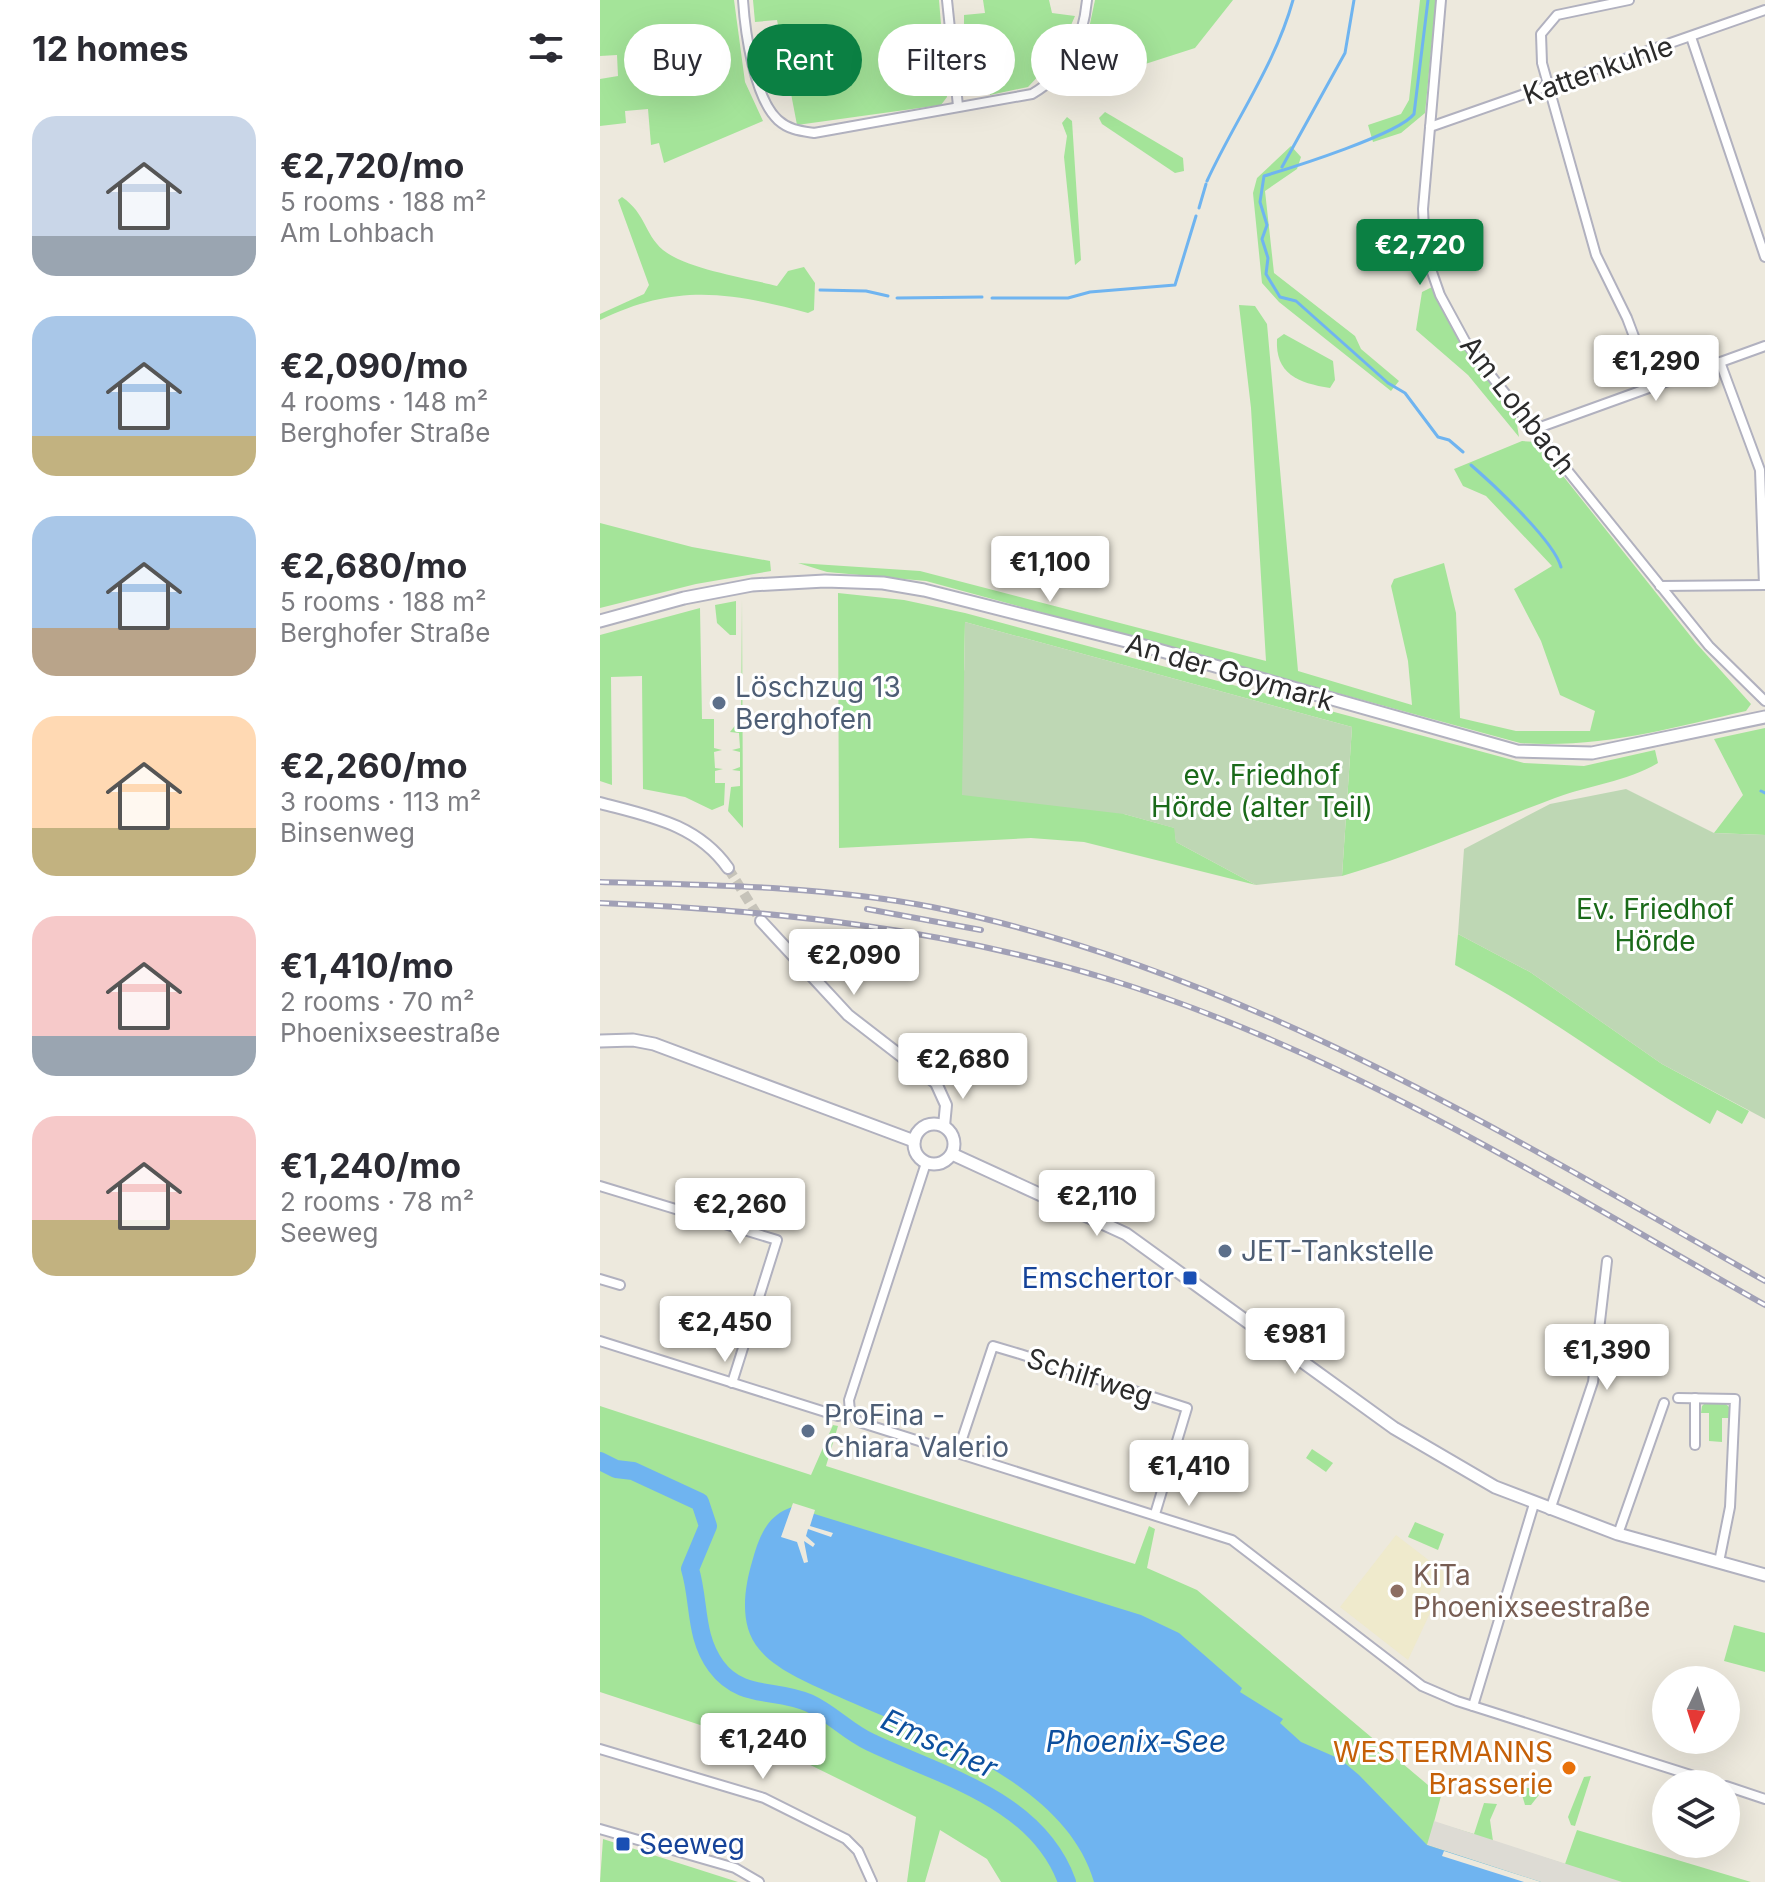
<!DOCTYPE html>
<meta charset="utf-8">
<style>
:root{--surface:#fff;--page:#f2f2f3;--text:#2b2b33;--muted:#7c7c81;--accent:#0b8043}
body{margin:0;font-family:Inter,sans-serif;background:var(--page);color:var(--text);height:100vh;display:flex;flex-direction:column;font-size:30px;white-space:nowrap}
*{box-sizing:border-box;margin:0}
p{font-size:26px;color:var(--muted)}
.icon{flex:none;width:44px;height:44px;fill:none;stroke:currentColor;stroke-width:2;stroke-linecap:round;stroke-linejoin:round}
.map{position:relative;flex:1;overflow:hidden}
.panel{display:flex;flex-direction:column;background:var(--surface);width:600px}
.panel>*{flex:none}
.top-card{position:absolute;left:24px;top:24px;width:760px;height:72px;display:flex;gap:16px}
.needle{width:52px;rotate:184deg}
.controls{position:absolute;left:1052px;top:1666px;display:grid;gap:16px}
.controls a{display:grid;place-items:center;width:88px;height:88px;border-radius:50%;background:var(--surface);box-shadow:0 8px 32px #0002;font-size:40px}
.price{position:absolute;translate:-50% -68px;padding:0 18px;border-radius:8px;background:#fff;color:#222;font-size:26px;line-height:52px;filter:drop-shadow(0 2px 4px #0008)}
.price::after{content:'';position:absolute;left:50%;top:48px;width:24px;height:18px;margin-left:-12px;background:inherit;clip-path:polygon(0 0,100% 0,50% 100%)}
.price.selected{background:var(--accent);color:#fff}
ul{padding:0;list-style:none}
li{display:flex;align-items:center;gap:24px;height:200px;padding:0 32px}
li span{display:grid;place-items:center;flex:none;width:224px;height:160px;border-radius:24px;color:#555}
li>.icon{margin-inline-start:auto}
span .icon{width:96px;height:96px;fill:#fffc;stroke-width:1}
li b{font-size:34px}
h2{display:flex;justify-content:space-between;align-items:center;height:96px;padding:0 32px;font-size:34px}
.chip{padding:0 28px;border-radius:36px;background:var(--surface);box-shadow:0 8px 32px #0002;font-size:28px;line-height:72px}
.chip.selected{background:var(--accent);color:#fff}
main{display:flex;flex:1;min-height:0}
.map>svg:first-child{display:block}
</style>
<main>
<section class="panel">
<h2>12 homes<svg class="icon" aria-label="filters" viewBox="0 0 24 24"><path d="M4 7h16M4 17h16"/><circle cx="9" cy="7" r="2"/><circle cx="15" cy="17" r="2"/></svg></h2>
<ul>
<li><span style="background:linear-gradient(#c9d6e8 75%,#9aa5b1 0)"><svg class="icon" aria-label="home" viewBox="0 0 24 24"><path d="M3 11l9-7 9 7M6 9v11h12V9"/></svg></span><div><b>€2,720/mo</b><p>5 rooms · 188 m²</p><p>Am Lohbach</p></div></li>
<li><span style="background:linear-gradient(#a9c7e8 75%,#c2b280 0)"><svg class="icon" aria-label="home" viewBox="0 0 24 24"><path d="M3 11l9-7 9 7M6 9v11h12V9"/></svg></span><div><b>€2,090/mo</b><p>4 rooms · 148 m²</p><p>Berghofer Straße</p></div></li>
<li><span style="background:linear-gradient(#a9c7e8 70%,#b9a48a 0)"><svg class="icon" aria-label="home" viewBox="0 0 24 24"><path d="M3 11l9-7 9 7M6 9v11h12V9"/></svg></span><div><b>€2,680/mo</b><p>5 rooms · 188 m²</p><p>Berghofer Straße</p></div></li>
<li><span style="background:linear-gradient(#ffd9b3 70%,#c2b280 0)"><svg class="icon" aria-label="home" viewBox="0 0 24 24"><path d="M3 11l9-7 9 7M6 9v11h12V9"/></svg></span><div><b>€2,260/mo</b><p>3 rooms · 113 m²</p><p>Binsenweg</p></div></li>
<li><span style="background:linear-gradient(#f6c9c9 75%,#9aa5b1 0)"><svg class="icon" aria-label="home" viewBox="0 0 24 24"><path d="M3 11l9-7 9 7M6 9v11h12V9"/></svg></span><div><b>€1,410/mo</b><p>2 rooms · 70 m²</p><p>Phoenixseestraße</p></div></li>
<li><span style="background:linear-gradient(#f6c9c9 65%,#c2b280 0)"><svg class="icon" aria-label="home" viewBox="0 0 24 24"><path d="M3 11l9-7 9 7M6 9v11h12V9"/></svg></span><div><b>€1,240/mo</b><p>2 rooms · 78 m²</p><p>Seeweg</p></div></li>
</ul>
</section>
<div class="map">
<svg width="1165" height="1882" viewBox="0 0 1165 1882">
<rect width="100%" height="100%" fill="#ede9dd"/>
<!-- education -->
<path fill="#efeacc" d="M796 1535 848 1575 808 1660 740 1607Z"/>
<!-- green -->
<g fill="#a4e499">
<path d="M0 0H134L145 82 163 121 64 163 59 143 51 145 48 109 25 111 26 123 0 126V79L18 76 17 55 0 56Z"/>
<path d="M153 0H339L347 97 341 105 197 125 177 20 155 22Z"/>
<path d="M383 0H449L452 13 475 16 458 55 428 87 390 95 386 26 364 25V15L385 13Z"/>
<path d="M495 0H633L595 48 455 93 484 52Z"/>
<path d="M820 0H836L825 113 801 133 773 142 768 125 801 114 809 100Z"/>
<path d="M505 112 583 158 584 171 575 173 502 124 499 118Z"/>
<path d="M467 117 472 121 481 260 475 265 464 157 467 136 462 123Z"/>
<path d="M691 146 701 157 697 169 665 191 674 273 755 336 761 349 799 381 791 391 679 302 662 283 653 193 657 178Z"/>
<path d="M22 197C47 215 43 232 63 250 86 269 147 278 177 286L188 271 204 267 215 283 214 310 208 313C130 292 76 283 0 320V314L44 294 49 285 18 200Z"/>
<path d="M832 287 866 350 915 412 919 437 868 375 816 330 822 292Z"/>
<path d="M639 305 655 306 667 324 698 671 812 705 808 661 791 586 794 579 844 563 856 613 860 718 916 731H990L995 711 960 695 941 641 914 589 952 566 886 496 863 486 854 469 922 441 936 442 1096 643 1151 704 1146 711C1071 728 998 749 920 743L326 581 227 572 198 563 320 571 666 661 651 408Z"/>
<path d="M684 334 733 361 735 380 730 388C698 383 675 374 677 339Z"/>
<path d="M0 523 92 547 170 561 171 571 96 584 0 608Z"/>
<path d="M238 593 304 600 365 613 924 763 984 766 1055 750 1058 763C1025 782 990 785 955 798 883 825 815 855 742 876L752 727 365 622 364 670 524 814 575 828 576 842 656 885 484 842 431 838 239 848Z"/>
<path d="M142 599 143 828 128 811 131 787 140 786V771L132 770 140 767V752L132 750 140 748 139 733 130 732 141 718Z"/>
<path d="M136 601V635H130L117 623 115 605Z"/>
<path d="M100 608 102 719H114V748L122 750 114 752 115 768 123 769 115 771V783H125L124 805 112 810 85 797 43 789 42 676 11 677 12 785 0 781V635Z"/>
<path d="M1165 728V835L1114 833 1143 795 1114 739Z"/>
<path d="M858 934 930 972 1062 1064 1149 1111 1142 1124 1117 1110 1110 1124C1023 1074 944 1011 855 965Z"/>
<path d="M1107 1401 1126 1404 1131 1409 1132 1418H1122V1442L1109 1441V1413H1101L1102 1406Z"/>
<path d="M0 1406 211 1475 233 1425 238 1426 226 1466 535 1564 549 1526 555 1529 547 1568 597 1590 841 1796 834 1822 874 1834 884 1803 897 1804 890 1820 893 1841 965 1864 977 1830 1151 1882H401L387 1859 340 1830 325 1882H307L316 1817 188 1754 0 1692Z"/>
<path d="M712 1449 733 1463 726 1472 706 1458Z"/>
<path d="M815 1522 844 1534 838 1550 808 1537Z"/>
<path d="M1134 1625 1165 1633V1672L1124 1661Z"/>
<path d="M991 1776 975 1826 971 1825 968 1817 984 1777Z"/>
<path d="M920 1788H941L942 1791 931 1805H925Z"/>
<path d="M3 1839 138 1882H0Z"/>
</g>
<!-- cemetery -->
<g fill="#bed7b4">
<path d="M365 622 752 727 742 876 656 885 576 842 574 828 524 814 362 795Z"/>
<path d="M1026 789 1114 833 1165 835V1119L1062 1064 930 972 858 934 864 849 950 804Z"/>
</g>
<!-- plaza -->
<path fill="#dddbd4" d="M834 1821 1022 1882H941L827 1845Z"/>
<!-- water -->
<path fill="#6fb4f0" d="M192 1507 541 1615 579 1633 642 1688 640 1692 683 1719 680 1723 701 1742 740 1759 759 1775 827 1845 941 1882H494C465 1781 323 1735 237 1696 211 1684 177 1671 159 1649 139 1626 144 1589 152 1562 159 1537 166 1516 192 1507Z"/>
<!-- pier -->
<g fill="#ede9dd">
<path d="M193 1503 215 1510 210 1526 233 1533 231 1537 208 1529 206 1536 215 1544 213 1547 204 1541 208 1562 204 1563 197 1542 181 1537Z"/>
<path d="M844 1851 941 1882H924L842 1856Z"/>
</g>
<g fill="none" stroke-linecap="round" stroke-linejoin="round">
<!-- stream -->
<g stroke="#6fb4f0" stroke-width="3">
<path d="M828 0 814 114C799 134 694 167 664 176L660 202 667 225 662 239 668 258 666 274 680 297 696 301 788 383 805 393 838 437 849 440 863 452"/>
<path d="M682 167 745 53 754 0"/>
<path d="M607 181C635 120 675 65 693 0"/>
<path d="M599 208 606 184"/>
<path d="M220 290 266 291 288 296"/>
<path d="M297 298 382 297"/>
<path d="M392 298H468L490 292 575 285 596 216"/>
<path d="M871 465C893 484 954 541 961 567"/>
<path d="M1161 791 1165 793"/>
</g>
<!-- river -->
<path stroke="#6fb4f0" stroke-width="18" d="M0 1461 16 1469 33 1471 100 1502 108 1526 90 1569C100 1602 94 1636 116 1666 141 1700 175 1688 209 1703 231 1713 248 1732 270 1742 341 1776 437 1799 467 1882"/>
<!-- tertiary-tunnel -->
<path stroke="#c6c3b9" stroke-width="10" stroke-dasharray="10 5" stroke-linecap="butt" d="M128 868 161 921"/>
<defs>
<g id="minor">
<path d="M143 0C145 31 154 98 178 120 189 130 201 131 214 133L432 94C468 73 483 41 487 0"/>
<path d="M347 0 358 106"/>
<path d="M841 0 823 209 825 252 840 295 865 341 888 372 1109 646 1165 701"/>
<path d="M1029 0 957 15 941 34 942 63 996 255 1027 318 1053 387"/>
<path d="M1091 37 1165 257"/>
<path d="M830 127 1165 10"/>
<path d="M1120 362 1160 470 1164 585"/>
<path d="M935 429 1165 346"/>
<path d="M1060 586 1165 585"/>
<path d="M326 1163 249 1400 250 1412 259 1422 632 1540 822 1686 857 1701 1119 1784"/>
<path d="M0 1186 177 1240 132 1383"/>
<path d="M0 1279 20 1285"/>
<path d="M88 1306 150 1327"/>
<path d="M0 1341 238 1416 250 1412"/>
<path d="M1078 1398 1135 1399 1130 1507 1119 1562"/>
<path d="M1095 1445V1398"/>
<path d="M358 1451 393 1346 420 1354 587 1408 555 1514"/>
<path d="M950 1510 993 1382 1007 1261"/>
<path d="M1018 1534 1064 1403"/>
<path d="M873 1706 934 1504"/>
<path d="M0 1749 164 1798 246 1839 258 1851 272 1882"/>
<path d="M1126 1786 1165 1799"/>
<path d="M0 1829 135 1868 159 1882"/>
</g>
<g id="tertiary">
<path d="M0 803C49 816 97 824 128 868"/>
<path d="M161 921 248 1015 336 1083 346 1105 344 1126"/>
</g>
<g id="secondary">
<path d="M0 621 84 598 152 585 225 581 283 583 324 590 530 642 917 751 992 753 1165 717"/>
<path d="M0 1041 33 1040 54 1044 314 1141"/>
<circle cx="334" cy="1144" r="20"/>
<path d="M352 1154 526 1234 794 1428 895 1487 1018 1534 1165 1575"/>
</g>
</defs>
<!-- minor casing -->
<use href="#minor" stroke="#b1b1bf" stroke-width="12"/>
<!-- tertiary casing -->
<use href="#tertiary" stroke="#b1b1bf" stroke-width="14"/>
<!-- secondary casing -->
<use href="#secondary" stroke="#b1b1bf" stroke-width="15"/>
<!-- minor -->
<use href="#minor" stroke="#fff" stroke-width="8"/>
<!-- tertiary -->
<use href="#tertiary" stroke="#fff" stroke-width="10"/>
<!-- secondary -->
<use href="#secondary" stroke="#fff" stroke-width="11"/>
<defs>
<g id="rail">
<path d="M0 882C110 885 224 886 332 907 634 968 901 1131 1165 1281"/>
<path d="M0 903C173 910 341 928 508 979 743 1051 953 1185 1165 1305"/>
<path d="M267 909 381 930"/>
</g>
</defs>
<!-- rail casing -->
<use href="#rail" stroke="#a1a0b6" stroke-width="6"/>
<!-- rail -->
<use href="#rail" stroke="#fff" stroke-width="3" stroke-dasharray="9" stroke-linecap="butt"/>
</g>
<!-- markers -->
<g fill="#5c6f8a" stroke="#fff" stroke-width="3">
<circle cx="119" cy="703" r="8"/>
<circle cx="625" cy="1251" r="8"/>
<circle cx="208" cy="1431" r="8"/>
</g>
<g fill="#1a4fb4" stroke="#fff" stroke-width="3">
<rect x="582" y="1270" width="16" height="16" rx="4"/>
<rect x="15" y="1836" width="16" height="16" rx="4"/>
</g>
<circle fill="#8d6e63" stroke="#fff" stroke-width="3" cx="797" cy="1591" r="8"/>
<circle fill="#e8710a" stroke="#fff" stroke-width="3" cx="969" cy="1768" r="8"/>
<g text-anchor="middle" stroke-width="6" stroke-linejoin="round" paint-order="stroke">
<!-- street labels -->
<g font-size="28" fill="#2b2b2b" stroke="#fff">
<text transform="translate(998 70) rotate(-19)" y="10">Kattenkuhle</text>
<text transform="translate(918 405) rotate(52)" y="10">Am Lohbach</text>
<text transform="translate(630 672) rotate(16)" y="10">An der Goymark</text>
<text transform="translate(490 1377) rotate(18)" y="10">Schilfweg</text>
</g>
<!-- service labels -->
<g font-size="28" fill="#4e5e75" stroke="#fff" text-anchor="start">
<text x="135" y="697">Löschzug 13<tspan x="135" dy="32">Berghofen</tspan></text>
<text x="641" y="1261">JET-Tankstelle</text>
<text x="224" y="1425">ProFina -<tspan x="224" dy="32">Chiara Valerio</tspan></text>
</g>
<!-- park labels -->
<g font-size="28" fill="#1a6a19" stroke="#fff">
<text x="662" y="785">ev. Friedhof<tspan x="662" dy="32">Hörde (alter Teil)</tspan></text>
<text x="1055" y="919">Ev. Friedhof<tspan x="1055" dy="32">Hörde</tspan></text>
</g>
<!-- transit labels -->
<g font-size="28" fill="#164399" stroke="#fff" text-anchor="end">
<text x="574" y="1288">Emschertor</text>
<text x="39" y="1854" text-anchor="start">Seeweg</text>
</g>
<!-- education labels -->
<g font-size="28" fill="#785e54" stroke="#fff" text-anchor="start">
<text x="813" y="1585">KiTa<tspan x="813" dy="32">Phoenixseestraße</tspan></text>
</g>
<!-- food labels -->
<g font-size="28" fill="#c56008" stroke="#fff" text-anchor="end">
<text x="953" y="1762">WESTERMANNS<tspan x="953" dy="32">Brasserie</tspan></text>
</g>
<!-- water labels -->
<g font-size="30" font-style="italic" fill="#0c4f9e" stroke="#fff">
<text x="536" y="1752">Phoenix-See</text>
<text transform="translate(339 1744) rotate(25)" y="10">Emscher</text>
</g>
</g>
</svg>
<div class="controls">
<a><svg class="needle" viewBox="-14 -14 28 28"><path d="M0-13l5 13h-10z" fill="#e53935"/><path d="M0 13l5-13h-10z" fill="#7c7c81"/></svg></a>
<a><svg class="icon" aria-label="layers" viewBox="0 0 24 24"><path d="M12 4l9 5-9 5-9-5zM3 14l9 5 9-5"/></svg></a>
</div>
<b class="price selected" style="left:820px;top:287px">€2,720</b>
<b class="price" style="left:1056px;top:403px">€1,290</b>
<b class="price" style="left:450px;top:604px">€1,100</b>
<b class="price" style="left:254px;top:997px">€2,090</b>
<b class="price" style="left:363px;top:1101px">€2,680</b>
<b class="price" style="left:497px;top:1238px">€2,110</b>
<b class="price" style="left:140px;top:1246px">€2,260</b>
<b class="price" style="left:125px;top:1364px">€2,450</b>
<b class="price" style="left:695px;top:1376px">€981</b>
<b class="price" style="left:1007px;top:1392px">€1,390</b>
<b class="price" style="left:589px;top:1508px">€1,410</b>
<b class="price" style="left:163px;top:1781px">€1,240</b>
<div class="top-card">
<a class="chip">Buy</a>
<a class="chip selected">Rent</a>
<a class="chip">Filters</a>
<a class="chip">New</a>
</div>
</div>
</main>
